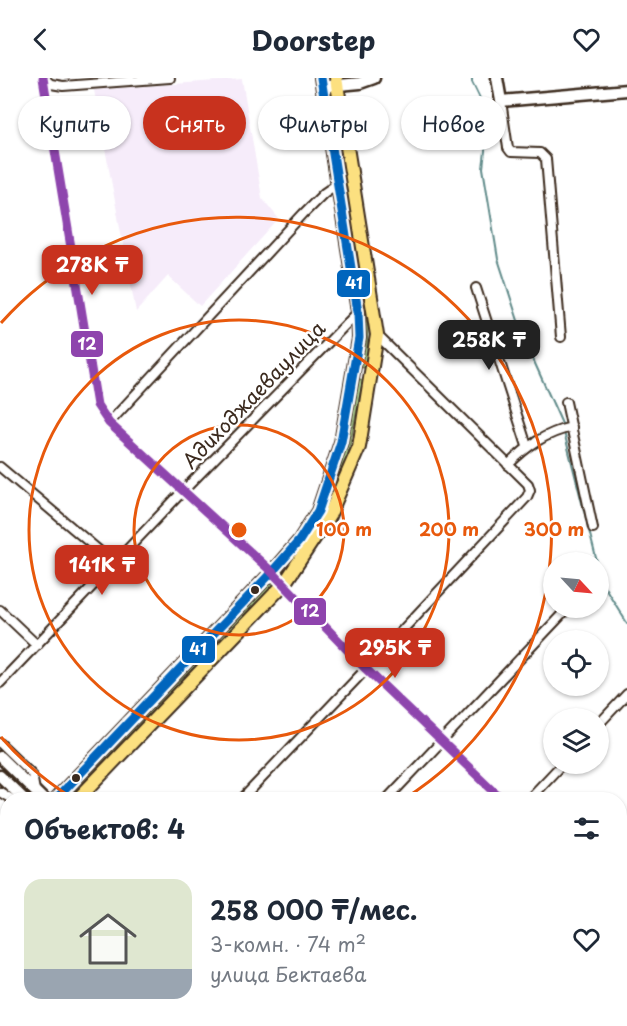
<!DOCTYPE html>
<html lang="ru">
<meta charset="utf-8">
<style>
:root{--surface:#fff;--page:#f2f2f3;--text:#1f2937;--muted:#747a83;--line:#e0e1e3;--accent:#c8321e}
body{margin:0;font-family:"Playpen Sans",sans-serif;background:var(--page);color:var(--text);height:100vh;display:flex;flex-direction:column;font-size:22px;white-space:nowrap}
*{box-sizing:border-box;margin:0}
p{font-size:20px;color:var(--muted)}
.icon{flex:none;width:33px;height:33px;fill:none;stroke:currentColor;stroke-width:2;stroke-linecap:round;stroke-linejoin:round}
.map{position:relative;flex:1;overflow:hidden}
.details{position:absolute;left:0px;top:714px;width:627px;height:234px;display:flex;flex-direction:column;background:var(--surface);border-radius:24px 24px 0 0;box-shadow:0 2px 4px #0004}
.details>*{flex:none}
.top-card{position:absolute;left:18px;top:18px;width:591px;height:54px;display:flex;gap:12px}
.needle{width:39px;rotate:116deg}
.fabs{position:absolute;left:543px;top:474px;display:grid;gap:12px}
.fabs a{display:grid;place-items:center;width:66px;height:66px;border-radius:50%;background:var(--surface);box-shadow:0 2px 4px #0004;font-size:30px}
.price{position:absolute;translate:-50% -51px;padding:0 14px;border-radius:12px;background:var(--accent);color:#fff;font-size:20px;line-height:39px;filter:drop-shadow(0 2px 3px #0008)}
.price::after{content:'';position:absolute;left:50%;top:36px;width:18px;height:14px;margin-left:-9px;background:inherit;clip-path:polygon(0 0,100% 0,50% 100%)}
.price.selected{background:#222;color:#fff}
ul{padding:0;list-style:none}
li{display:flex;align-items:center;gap:18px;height:150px;padding:0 24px}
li+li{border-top:2px solid var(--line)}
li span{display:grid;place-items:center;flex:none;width:168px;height:120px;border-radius:18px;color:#555}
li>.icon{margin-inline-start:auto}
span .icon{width:72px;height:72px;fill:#fffc;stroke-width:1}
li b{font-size:26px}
h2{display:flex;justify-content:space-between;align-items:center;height:72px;padding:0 24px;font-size:26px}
.tag{padding:0 21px;border-radius:27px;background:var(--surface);box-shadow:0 2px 4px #0004;font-size:21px;line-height:54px}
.tag.selected{background:var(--accent);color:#fff}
header{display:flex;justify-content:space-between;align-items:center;height:78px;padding:0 24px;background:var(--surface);font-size:27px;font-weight:700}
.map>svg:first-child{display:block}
</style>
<header><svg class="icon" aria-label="back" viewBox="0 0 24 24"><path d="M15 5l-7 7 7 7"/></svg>Doorstep<svg class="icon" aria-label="heart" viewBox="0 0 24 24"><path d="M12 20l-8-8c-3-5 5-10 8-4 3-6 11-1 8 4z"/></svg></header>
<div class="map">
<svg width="627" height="948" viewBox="0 0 627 948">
<defs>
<pattern id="forest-crowns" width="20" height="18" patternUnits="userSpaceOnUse" patternTransform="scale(1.5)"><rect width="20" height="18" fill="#b6dc98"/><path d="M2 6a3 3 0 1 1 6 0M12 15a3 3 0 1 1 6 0" fill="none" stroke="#9dbd83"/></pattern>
</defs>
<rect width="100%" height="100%" fill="#fff"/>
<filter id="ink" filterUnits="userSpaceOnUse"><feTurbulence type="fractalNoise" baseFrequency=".0167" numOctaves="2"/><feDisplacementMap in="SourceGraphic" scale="12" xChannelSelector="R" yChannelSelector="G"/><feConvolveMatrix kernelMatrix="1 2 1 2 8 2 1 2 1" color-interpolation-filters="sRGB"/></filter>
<g filter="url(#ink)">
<!-- built -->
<path fill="#f6ecfa" d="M242 1 262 120 279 141 200 228 168 198 136 234 94 12Z"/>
<!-- forest -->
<g fill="url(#forest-crowns)" stroke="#78835b" stroke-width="1.5">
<path d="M334 15 368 250 366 290 360 289 329 16Z"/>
<path d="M359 301 363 302 346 386 325 436 284 498 279 494 322 433 341 386Z"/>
<path d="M271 504 275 508 207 579 202 575Z"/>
<path d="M194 585 199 589 72 721 62 722Z"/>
</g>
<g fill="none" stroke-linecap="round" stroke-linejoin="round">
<!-- stream -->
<g stroke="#628c8b" stroke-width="2">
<path d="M472 0V4L489 39 483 90 498 181 524 261 563 348"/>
<path d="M564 354 597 484"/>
<path d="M598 492 601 503 627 545"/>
</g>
<defs>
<g id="street">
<path d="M43 0 97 327 109 345 272 494 366 591 503 722"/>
<path d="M43 0 51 6 63 8 170 0"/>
<path d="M501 23 508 70 511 74 540 75 546 81 561 259"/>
<path d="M476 210 527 368"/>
<path d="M566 324 593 450"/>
<path d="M109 345 303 136 324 115 337 106"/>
<path d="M508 387C527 368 545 355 572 349"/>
<path d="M0 389 115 486"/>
<path d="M0 532 37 567"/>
<path d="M0 605 184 412 358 234"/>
<path d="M598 647 627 616"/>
<path d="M0 665 32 696 35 713"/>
<path d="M0 714 13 722"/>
<path d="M241 722 366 591 527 419 530 412 528 406 377 257"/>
<path d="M386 722 568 530"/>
<path d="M528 722 562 686"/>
<path d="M620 778 627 770"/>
<path d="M620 833 627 840"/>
<path d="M620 928 627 921"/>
<path d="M239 940 247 948"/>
<path d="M26 948 33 940"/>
<path d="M170 948 177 940"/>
<path d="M308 948 315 940"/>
<path d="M458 948 465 940"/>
<path d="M601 948 608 940"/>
</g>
<g id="secondary">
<path d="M497 0 501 23 627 12"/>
<path d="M329 8 360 5 374 0"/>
<path d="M0 679 44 722"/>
<path d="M0 698 25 722"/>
<path d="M255 940 262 948"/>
<path d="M274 940 282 948"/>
</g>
<g id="primary">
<path d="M55 722 272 494 299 463 318 433 341 364 359 260 358 234 321 0"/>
<path d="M77 722 284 506 329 438 359 369 377 257 336 0"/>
<path d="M0 779 8 771"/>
<path d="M0 801 8 793"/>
</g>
</defs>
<!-- street casing -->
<use href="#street" stroke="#3b2a1e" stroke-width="12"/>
<!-- secondary casing -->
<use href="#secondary" stroke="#3b2a1e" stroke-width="15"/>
<!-- primary casing -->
<use href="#primary" stroke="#3b2a1e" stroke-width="16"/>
<!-- street -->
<use href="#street" stroke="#fff" stroke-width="8"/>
<!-- secondary -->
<use href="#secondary" stroke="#fff" stroke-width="10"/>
<!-- primary -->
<use href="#primary" stroke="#fce080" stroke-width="12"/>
<defs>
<path id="bus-1" d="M55 722 272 494 299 463 318 433 341 364 359 260 358 234 321 0"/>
<path id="bus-2" d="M43 0 97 327 109 345 272 494 366 591 503 722"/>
</defs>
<!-- bus-1 casing -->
<use href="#bus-1" stroke="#fff" stroke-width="14"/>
<!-- bus-2 casing -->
<use href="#bus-2" stroke="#fff" stroke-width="14"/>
<!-- bus-1 -->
<use href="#bus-1" stroke="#0065bd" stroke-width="9"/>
<!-- bus-2 -->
<use href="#bus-2" stroke="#8e44ad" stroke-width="9"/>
</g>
</g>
<!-- distance rings -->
<g fill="none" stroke="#e8590c" stroke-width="3">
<circle cx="239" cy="452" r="105"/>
<circle cx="239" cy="452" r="210"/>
<path d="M74 721A315 315 0 0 1 1 659M1 245A315 315 0 1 1 404 721"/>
</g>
<!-- markers -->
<g fill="#3b2a1e" stroke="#fff" stroke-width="2">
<circle cx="255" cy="512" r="5"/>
<circle cx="76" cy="700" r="5"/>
</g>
<g text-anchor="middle" stroke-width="5" stroke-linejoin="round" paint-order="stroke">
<!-- street labels -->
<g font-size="20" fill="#3b2a1e" stroke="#fff">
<text transform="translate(254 317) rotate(-46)" y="7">Адиходжаеваулица</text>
</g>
</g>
<circle cx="239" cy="452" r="9" fill="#e8590c" stroke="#fff" stroke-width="3"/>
<g font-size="18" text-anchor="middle" font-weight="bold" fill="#e8590c" stroke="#fff" stroke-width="5" stroke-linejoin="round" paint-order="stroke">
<text x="344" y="458">100 m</text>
<text x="449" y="458">200 m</text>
<text x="554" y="458">300 m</text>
</g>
<g stroke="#fff" stroke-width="2">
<rect x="336" y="191" width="35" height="29" rx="6" fill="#0065bd"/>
<rect x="70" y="252" width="34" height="28" rx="6" fill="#8e44ad"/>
<rect x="293" y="519" width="34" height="29" rx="6" fill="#8e44ad"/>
<rect x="181" y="557" width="35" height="29" rx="6" fill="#0065bd"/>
</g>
<g font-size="16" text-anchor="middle" font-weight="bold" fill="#fff">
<text x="354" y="211">41</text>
<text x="87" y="272">12</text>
<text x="310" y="539">12</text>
<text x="198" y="577">41</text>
</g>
</svg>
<div class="fabs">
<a><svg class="needle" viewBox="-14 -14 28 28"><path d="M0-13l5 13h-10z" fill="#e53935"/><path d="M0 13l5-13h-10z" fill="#747a83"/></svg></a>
<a><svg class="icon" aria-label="locate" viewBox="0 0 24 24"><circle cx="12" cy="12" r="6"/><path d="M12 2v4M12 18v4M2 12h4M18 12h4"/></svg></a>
<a><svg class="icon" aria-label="layers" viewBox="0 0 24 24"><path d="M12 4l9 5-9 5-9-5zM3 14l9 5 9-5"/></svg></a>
</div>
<b class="price" style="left:92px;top:218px">278K ₸</b>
<b class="price selected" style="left:489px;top:293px">258K ₸</b>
<b class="price" style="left:102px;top:518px">141K ₸</b>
<b class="price" style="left:395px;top:601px">295K ₸</b>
<div class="top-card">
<a class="tag">Купить</a>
<a class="tag selected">Снять</a>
<a class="tag">Фильтры</a>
<a class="tag">Новое</a>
</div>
<section class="details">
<h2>Объектов: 4<svg class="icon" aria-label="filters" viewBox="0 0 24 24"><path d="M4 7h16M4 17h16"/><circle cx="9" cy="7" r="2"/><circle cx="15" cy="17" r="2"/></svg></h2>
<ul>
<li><span style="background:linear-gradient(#dfe7d0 75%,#9aa5b1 0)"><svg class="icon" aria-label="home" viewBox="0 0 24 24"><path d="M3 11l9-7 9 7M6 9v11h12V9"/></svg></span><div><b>258 000 ₸/мес.</b><p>3-комн. · 74 m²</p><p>улица Бектаева</p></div><svg class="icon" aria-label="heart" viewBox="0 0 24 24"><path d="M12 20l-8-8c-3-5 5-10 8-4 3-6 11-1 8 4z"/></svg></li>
</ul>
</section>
</div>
